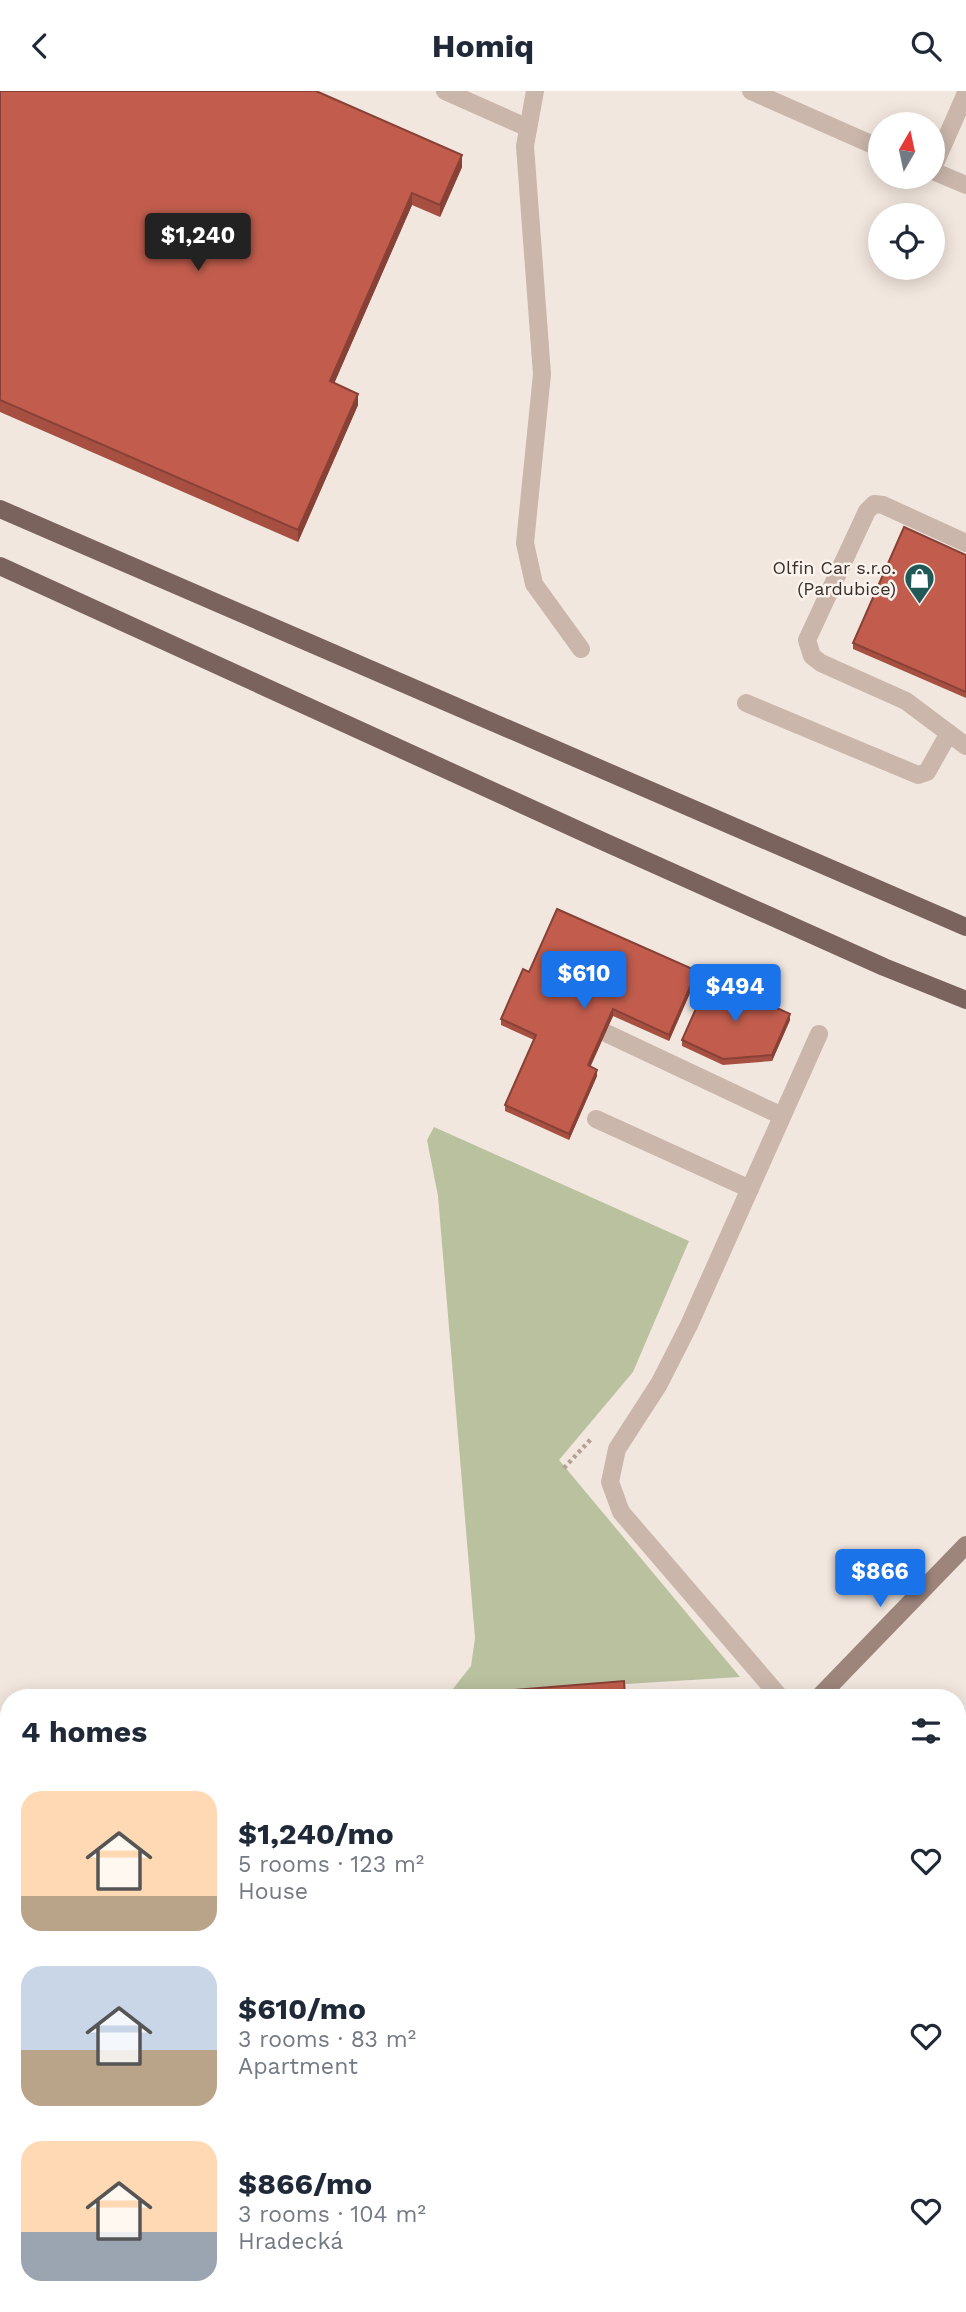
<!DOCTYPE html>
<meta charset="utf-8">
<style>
:root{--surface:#fff;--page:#f2f2f3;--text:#1f2937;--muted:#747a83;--accent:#1a73e8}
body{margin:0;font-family:"Work Sans",sans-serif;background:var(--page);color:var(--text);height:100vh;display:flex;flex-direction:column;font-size:26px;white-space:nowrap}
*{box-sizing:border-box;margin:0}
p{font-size:23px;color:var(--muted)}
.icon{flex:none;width:38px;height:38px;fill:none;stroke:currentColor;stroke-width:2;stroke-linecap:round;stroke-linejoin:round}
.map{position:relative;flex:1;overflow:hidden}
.details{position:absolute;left:0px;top:1598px;width:966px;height:625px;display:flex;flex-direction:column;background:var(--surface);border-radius:28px 28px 0 0;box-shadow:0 4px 18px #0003}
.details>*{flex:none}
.needle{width:46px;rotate:9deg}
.controls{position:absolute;left:868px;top:21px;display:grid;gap:14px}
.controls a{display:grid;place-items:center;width:77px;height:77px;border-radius:50%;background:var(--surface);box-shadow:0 4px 18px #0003;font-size:35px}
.price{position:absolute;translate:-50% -60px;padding:0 16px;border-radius:7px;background:var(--accent);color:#fff;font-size:23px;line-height:46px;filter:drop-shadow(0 2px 4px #0008)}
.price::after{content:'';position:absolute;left:50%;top:42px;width:21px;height:16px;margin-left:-10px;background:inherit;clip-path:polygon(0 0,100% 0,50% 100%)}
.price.on{background:#222;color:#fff}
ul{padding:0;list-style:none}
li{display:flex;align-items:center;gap:21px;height:175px;padding:0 21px}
li span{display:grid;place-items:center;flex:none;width:196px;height:140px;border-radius:21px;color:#555}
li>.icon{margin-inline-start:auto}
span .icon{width:84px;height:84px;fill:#fffc;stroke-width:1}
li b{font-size:30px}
h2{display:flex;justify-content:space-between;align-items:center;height:84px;padding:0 21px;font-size:30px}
header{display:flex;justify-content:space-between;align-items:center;height:91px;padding:0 21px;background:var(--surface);font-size:32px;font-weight:700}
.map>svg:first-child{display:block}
</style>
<header><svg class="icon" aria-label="back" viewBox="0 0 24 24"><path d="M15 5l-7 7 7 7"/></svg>Homiq<svg class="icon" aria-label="search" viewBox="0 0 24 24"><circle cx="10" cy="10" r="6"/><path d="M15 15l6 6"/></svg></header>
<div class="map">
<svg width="966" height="2221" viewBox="0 0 966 2221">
<rect width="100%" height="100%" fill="#f2e7df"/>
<!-- green -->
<g fill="#b9c19f">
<path d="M434 1036 689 1150 633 1281 559 1369 740 1586 448 1604 471 1575 475 1547 438 1105 427 1049Z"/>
<path d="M957 1969 966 1979V2000L957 2008Z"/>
<path d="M581 2214H713L705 2221H573Z"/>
</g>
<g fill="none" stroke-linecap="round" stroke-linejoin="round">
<!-- path -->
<g stroke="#b6a095" stroke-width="4.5" stroke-dasharray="3.5 3.5" stroke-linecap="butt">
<path d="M564 1377 592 1347"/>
<path d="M957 1961 966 1971"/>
</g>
<!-- lane -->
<g stroke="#cab6ab" stroke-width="18">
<path d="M445 0 526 36"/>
<path d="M535 0 525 55 542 283 525 452 534 493 581 558"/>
<path d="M933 77 966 2"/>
<path d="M966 452 883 414 874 413 867 420 807 549 812 565 821 572 906 610 966 655"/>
<path d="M746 612 918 684 927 681 949 642"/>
<path d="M608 943 782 1025"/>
<path d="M596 1028 750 1098"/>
<path d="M780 1606 621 1421 610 1391 617 1358 659 1293 689 1234 819 943"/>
<path d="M0 1787 9 1793"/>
<path d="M0 1972 9 1967"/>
<path d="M0 1984 9 1997"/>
<path d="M0 2095 9 2107"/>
</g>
<!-- street -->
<g stroke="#cab6ab" stroke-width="18">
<path d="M751 0 880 57"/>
<path d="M933 80 966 94"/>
<path d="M957 1826 966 1815"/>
<path d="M957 1899 966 1909"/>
<path d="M957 2179 966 2189"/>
<path d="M534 2221 542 2214"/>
<path d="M743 2221 752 2214"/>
</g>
<!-- secondary -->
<g stroke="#9e857c" stroke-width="18">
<path d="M819 1606 966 1454"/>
<path d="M46 2221 56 2214"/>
</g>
<!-- primary -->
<g stroke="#7a635c" stroke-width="18">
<path d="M0 418 966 836"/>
<path d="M0 475 600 749 884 876 966 909"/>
</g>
</g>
<!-- wall -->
<g fill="#a75042">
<path d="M0 0 462 76 440 126 412 114 334 292 358 314 298 451 0 321Z"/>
<path d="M966 464V607L853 558V552Z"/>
<path d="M529 881 697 886 669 950 613 925 590 976 597 985 569 1049 505 1020V1014L534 949 501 934V928Z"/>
<path d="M790 929 772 970 723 974 682 955V949Z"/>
<path d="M966 2019V2124L957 2114V2027Z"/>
</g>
<!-- shaded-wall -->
<g fill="#884136">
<path d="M462 64V76L440 126V114Z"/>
<path d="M412 102V114L330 302V290Z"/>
<path d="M358 303V314L298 451V439Z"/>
<path d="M697 880V886L669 950V944Z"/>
<path d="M613 918V925L588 981V974Z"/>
<path d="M790 923V929L772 970V964Z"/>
<path d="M597 979V985L569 1049V1043Z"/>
<path d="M9 1936V1942L0 1948V1942Z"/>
<path d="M876 2214H890L882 2221H868Z"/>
</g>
<!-- building -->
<g fill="#c25d4d" stroke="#884136" stroke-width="2">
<path d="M0 0H316L462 64 440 114 412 102 330 290 358 303 298 439 0 309Z"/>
<path d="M904 436 966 464V601L853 552Z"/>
<path d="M557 818 697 880 669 944 613 918 588 974 597 979 569 1043 505 1014 536 944 501 928 523 878 529 881Z"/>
<path d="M710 886 790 923 772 964 723 968 682 949Z"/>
<path d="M624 1590 625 1606H427Z"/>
<path d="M0 1821 9 1852V1936L0 1942Z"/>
<path d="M966 2019V2103L957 2093V2027Z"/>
<path d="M256 2214H369L375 2221H246Z"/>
<path d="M766 2214H876L868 2221H757Z"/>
</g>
<!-- icons -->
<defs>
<symbol id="shop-pin" viewBox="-11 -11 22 30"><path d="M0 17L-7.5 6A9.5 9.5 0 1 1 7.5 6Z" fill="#205957" stroke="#faf2ec"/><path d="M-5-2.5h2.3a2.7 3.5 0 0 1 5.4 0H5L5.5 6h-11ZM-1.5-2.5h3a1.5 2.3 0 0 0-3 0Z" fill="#fff"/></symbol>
</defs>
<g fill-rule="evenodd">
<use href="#shop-pin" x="902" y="470" width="35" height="47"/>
</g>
<g text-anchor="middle" stroke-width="5" stroke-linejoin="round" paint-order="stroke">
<!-- poi labels -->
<g font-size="18" fill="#382d2a" stroke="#faf2ec" text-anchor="end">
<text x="896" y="483">Olfin Car s.r.o.<tspan x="896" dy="21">(Pardubice)</tspan></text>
</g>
</g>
</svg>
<div class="controls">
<a><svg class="needle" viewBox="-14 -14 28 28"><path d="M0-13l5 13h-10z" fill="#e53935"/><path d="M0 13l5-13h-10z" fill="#747a83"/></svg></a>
<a><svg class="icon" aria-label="locate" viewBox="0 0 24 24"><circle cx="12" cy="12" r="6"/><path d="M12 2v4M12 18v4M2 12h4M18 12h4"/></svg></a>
</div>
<b class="price on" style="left:198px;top:182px">$1,240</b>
<b class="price" style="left:584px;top:920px">$610</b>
<b class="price" style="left:735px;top:933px">$494</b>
<b class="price" style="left:880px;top:1518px">$866</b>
<section class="details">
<h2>4 homes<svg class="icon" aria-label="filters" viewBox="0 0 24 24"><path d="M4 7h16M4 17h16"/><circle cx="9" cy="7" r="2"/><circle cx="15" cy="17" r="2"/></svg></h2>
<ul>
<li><span style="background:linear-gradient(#ffd9b3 75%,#b9a48a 0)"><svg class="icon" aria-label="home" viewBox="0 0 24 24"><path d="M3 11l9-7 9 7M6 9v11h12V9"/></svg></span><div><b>$1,240/mo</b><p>5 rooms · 123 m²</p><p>House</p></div><svg class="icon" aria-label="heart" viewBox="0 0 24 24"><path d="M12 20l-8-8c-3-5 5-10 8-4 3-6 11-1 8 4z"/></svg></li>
<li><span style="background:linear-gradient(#c9d6e8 60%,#b9a48a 0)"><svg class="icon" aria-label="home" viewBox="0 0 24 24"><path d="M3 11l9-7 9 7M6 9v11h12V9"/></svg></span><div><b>$610/mo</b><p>3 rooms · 83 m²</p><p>Apartment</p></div><svg class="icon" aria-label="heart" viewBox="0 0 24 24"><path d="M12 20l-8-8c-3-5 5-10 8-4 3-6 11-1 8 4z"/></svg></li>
<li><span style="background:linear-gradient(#ffd9b3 65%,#9aa5b1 0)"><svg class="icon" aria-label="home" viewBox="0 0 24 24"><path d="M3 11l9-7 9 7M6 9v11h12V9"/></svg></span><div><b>$866/mo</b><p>3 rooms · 104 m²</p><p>Hradecká</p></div><svg class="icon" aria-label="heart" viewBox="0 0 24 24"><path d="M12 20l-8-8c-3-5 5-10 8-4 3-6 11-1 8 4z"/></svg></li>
</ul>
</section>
</div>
